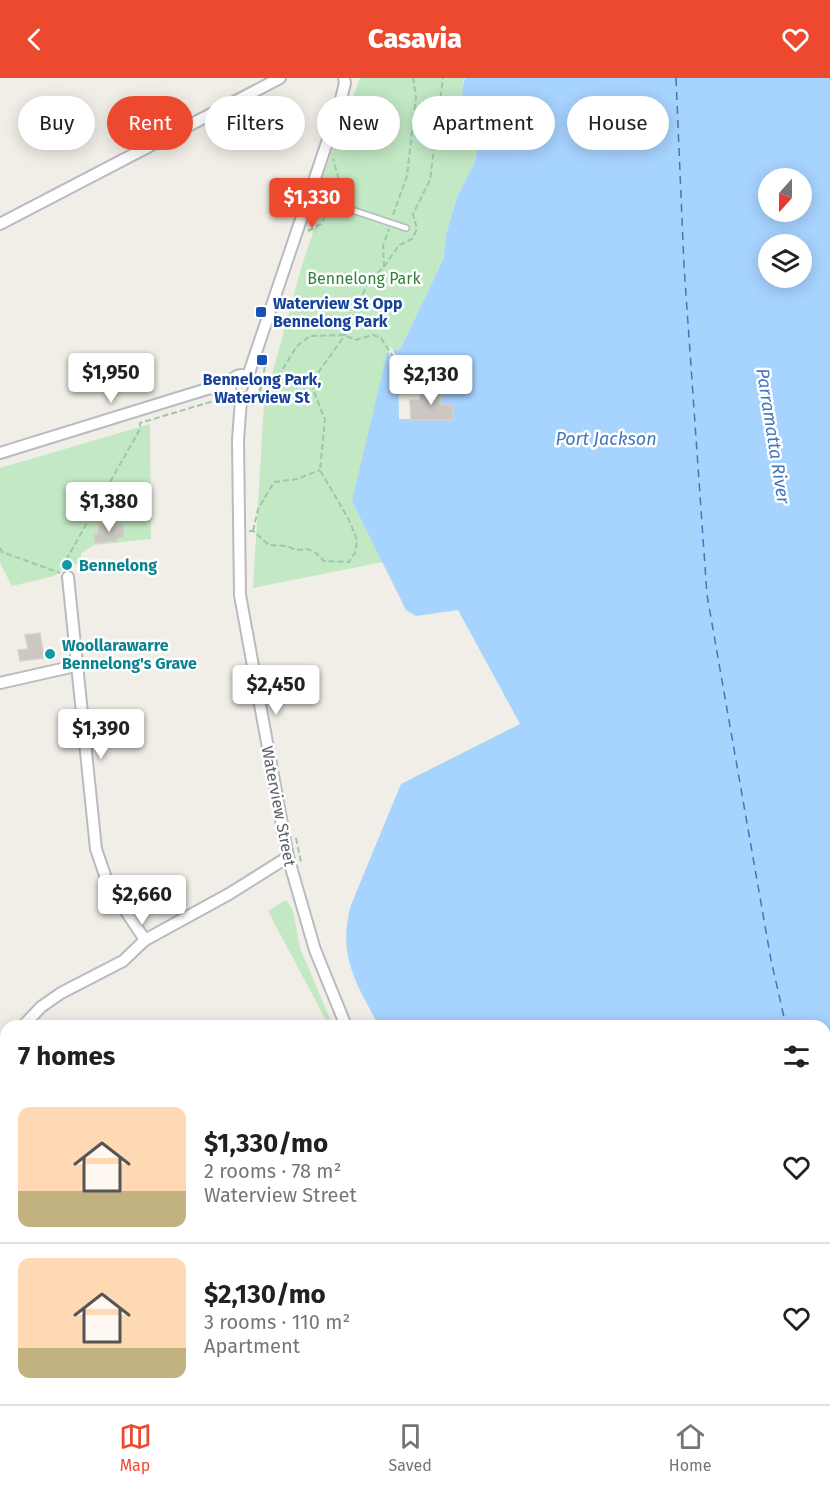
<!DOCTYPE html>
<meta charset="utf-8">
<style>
:root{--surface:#fff;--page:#f6f6f6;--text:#202124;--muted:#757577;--line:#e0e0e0;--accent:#ed492f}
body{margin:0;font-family:"Fira Sans",sans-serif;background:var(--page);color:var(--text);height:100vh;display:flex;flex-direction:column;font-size:22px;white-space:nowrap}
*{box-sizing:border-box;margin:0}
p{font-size:20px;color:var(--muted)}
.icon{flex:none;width:33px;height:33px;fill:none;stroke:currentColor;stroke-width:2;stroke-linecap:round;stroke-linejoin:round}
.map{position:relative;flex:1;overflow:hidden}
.side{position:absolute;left:0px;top:942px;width:831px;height:384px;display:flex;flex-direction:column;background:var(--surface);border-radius:18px 18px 0 0;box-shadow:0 3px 15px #0003}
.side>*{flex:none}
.guide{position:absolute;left:18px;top:18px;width:795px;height:54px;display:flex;gap:12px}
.needle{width:39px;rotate:201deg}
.buttons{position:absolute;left:758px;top:90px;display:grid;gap:12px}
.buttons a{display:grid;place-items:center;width:54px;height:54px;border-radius:50%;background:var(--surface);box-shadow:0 3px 15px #0003;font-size:30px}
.price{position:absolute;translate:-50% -51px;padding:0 14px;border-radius:6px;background:#fff;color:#222;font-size:20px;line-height:39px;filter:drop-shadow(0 2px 3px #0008)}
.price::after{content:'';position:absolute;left:50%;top:36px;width:18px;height:14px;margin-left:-9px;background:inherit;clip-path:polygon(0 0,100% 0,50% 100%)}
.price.selected{background:var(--accent);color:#fff}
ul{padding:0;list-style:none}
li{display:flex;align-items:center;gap:18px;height:150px;padding:0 18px}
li+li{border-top:2px solid var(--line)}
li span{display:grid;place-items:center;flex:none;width:168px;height:120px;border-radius:12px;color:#555}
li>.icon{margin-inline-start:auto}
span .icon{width:72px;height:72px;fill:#fffc;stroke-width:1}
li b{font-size:26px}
h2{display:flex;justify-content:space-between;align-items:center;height:72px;padding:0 18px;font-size:26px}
.tag{padding:0 21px;border-radius:27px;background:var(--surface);box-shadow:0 3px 15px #0003;font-size:21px;line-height:54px}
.tag.selected{background:var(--accent);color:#fff}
header{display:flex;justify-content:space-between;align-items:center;height:78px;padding:0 18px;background:var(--accent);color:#fff;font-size:27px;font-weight:800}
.tab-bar{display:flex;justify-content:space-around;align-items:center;height:84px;border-top:2px solid var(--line);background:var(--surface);font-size:16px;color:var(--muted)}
.tab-bar a{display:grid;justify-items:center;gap:3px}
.tab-bar .selected{color:var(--accent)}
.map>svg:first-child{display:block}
</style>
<header><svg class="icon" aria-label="back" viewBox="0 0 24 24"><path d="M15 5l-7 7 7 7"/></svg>Casavia<svg class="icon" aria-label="heart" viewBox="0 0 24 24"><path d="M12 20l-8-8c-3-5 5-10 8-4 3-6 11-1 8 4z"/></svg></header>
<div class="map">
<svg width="830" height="1326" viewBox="0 0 830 1326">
<rect width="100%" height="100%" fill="#f0eee6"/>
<!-- green -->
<g fill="#c2e8c4">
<path d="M360 0H464L462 11 464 23 478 69 475 84 457 119 446 157 444 178 400 272 352 423 383 484 253 510 264 326 302 187 325 120 322 100Z"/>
<path d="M150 346 151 461 94 467 81 475V484L63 491 54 498 12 508 0 485V390Z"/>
<path d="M286 822 293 833 300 870 333 948H329L268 833Z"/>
</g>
<!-- water -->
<path fill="#a7d3ff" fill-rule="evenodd" d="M465 0H830V1326H700L696 1320H825V948H379C356 905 337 877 351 827L401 706 520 646 458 532 416 538 406 532 352 423 388 272H400L444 179 446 157 457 119 475 84 478 69 464 23 462 11ZM768 100H801V134H768ZM768 166H801V200H768Z"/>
<!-- pier -->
<path fill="#f0eee6" d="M391 269 414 307H430V298H438L441 327H453V342L399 341 398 291 386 270Z"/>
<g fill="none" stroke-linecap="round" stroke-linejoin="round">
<!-- ferry -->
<g stroke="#4277bd" stroke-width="1.5" stroke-dasharray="8 6" stroke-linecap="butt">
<path d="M676 0 684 188 707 517 771 882 786 948"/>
<path d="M825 1074 830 1083"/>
<path d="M825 1123 830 1145"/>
</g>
</g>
<!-- building -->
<g fill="#cbc8c3" stroke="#d5d1c4" stroke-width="1.5">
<path d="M420 309H441V327H453V342H411L410 322H420Z"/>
<path d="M123 445 124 459 117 460V463L95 465 94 456H98V447Z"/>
<path d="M40 555 44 580 20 583 18 572 28 571 25 557Z"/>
</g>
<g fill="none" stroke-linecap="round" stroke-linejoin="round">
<defs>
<path id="service" d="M310 118 406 150"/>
<g id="minor">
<path d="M0 146 280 0"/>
<circle cx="242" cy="309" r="12"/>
<path d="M248 298 339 29 345 5 344 0"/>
<path d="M241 322 238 362 240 517 288 779 315 872 346 948"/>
<path d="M0 375 207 311 230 307"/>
<path d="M68 499 96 771 108 806 145 862"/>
<path d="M0 605 75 588"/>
<path d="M23 948 41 929 61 915 123 883 145 862 229 816 288 779"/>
<path d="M0 974 6 967"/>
<path d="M0 1027 6 1038"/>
<path d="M0 1173 6 1170"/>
<path d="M338 1320 341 1326"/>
<path d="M543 1320 545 1322"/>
<path d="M274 1326 285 1320"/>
</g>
<g id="secondary">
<path d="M641 1320 652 1326"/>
<path d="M576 1326 582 1320"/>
</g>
</defs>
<!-- service casing -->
<use href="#service" stroke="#b8bbc0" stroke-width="8"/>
<!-- minor casing -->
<use href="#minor" stroke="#b8bbc0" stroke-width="14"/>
<!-- secondary casing -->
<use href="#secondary" stroke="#b9bcc2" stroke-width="18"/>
<!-- path -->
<g stroke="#9bc9ab" stroke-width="2" stroke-dasharray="6 3" stroke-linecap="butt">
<path d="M333 118 339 102 333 81"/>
<path d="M393 137 407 98 416 18 413 0"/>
<path d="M308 153 321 146 328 132"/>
<path d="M384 189 383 168 389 151"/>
<path d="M263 307H269L279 297 297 268 310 258 345 257 355 262 373 257 381 260 417 316"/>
<path d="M252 328 260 315 267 277"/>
<path d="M249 453H253L269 467 287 468 296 472 308 471 316 475 324 483 349 484 355 475 357 462 349 442 320 392 325 342 313 311 315 299 345 257 369 202 384 189 399 167 412 161 417 151 413 136 430 102 443 0"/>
<path d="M253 453 258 431 274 404 297 401 320 392"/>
<path d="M0 470 2 474 60 495"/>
<path d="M67 491 66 482 140 351V345L217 322 230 325"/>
<path d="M296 760 301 784"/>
<path d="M0 1054 6 1066"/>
<path d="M665 1320 672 1326"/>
</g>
<!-- service -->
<use href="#service" stroke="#fff" stroke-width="5"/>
<!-- minor -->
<use href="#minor" stroke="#fff" stroke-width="10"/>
<!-- secondary -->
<use href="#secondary" stroke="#fff" stroke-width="15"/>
</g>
<!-- markers -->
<g fill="#1a4fb4" stroke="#fff" stroke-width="2">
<rect x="255" y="228" width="12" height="12" rx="3"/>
<rect x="256" y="276" width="12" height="12" rx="3"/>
</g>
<g fill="#0f9aa8" stroke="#fff" stroke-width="2">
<circle cx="67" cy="487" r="6"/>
<circle cx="50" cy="576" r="6"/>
</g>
<g text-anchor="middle" stroke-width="5" stroke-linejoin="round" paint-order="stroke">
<!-- park labels -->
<g font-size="16" fill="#31813a" stroke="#fff">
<text x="364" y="206">Bennelong Park</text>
</g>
<!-- transit labels -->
<g font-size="16" font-weight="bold" fill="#164399" stroke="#fff" text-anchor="start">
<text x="273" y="231">Waterview St Opp<tspan x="273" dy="18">Bennelong Park</tspan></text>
<text x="262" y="307" text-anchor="middle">Bennelong Park,<tspan x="262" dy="18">Waterview St</tspan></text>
</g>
<!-- culture labels -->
<g font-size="16" font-weight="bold" fill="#0d838f" stroke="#fff" text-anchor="start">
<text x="79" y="493">Bennelong</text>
<text x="62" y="573">Woollarawarre<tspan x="62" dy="18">Bennelong's Grave</tspan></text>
</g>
<!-- street labels -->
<g font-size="16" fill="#5d6166" stroke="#fff">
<text transform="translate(279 728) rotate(79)" y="6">Waterview Street</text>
</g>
<!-- water labels -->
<g font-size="18" font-style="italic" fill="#4277bd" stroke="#fff">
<text transform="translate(773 358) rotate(81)" y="6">Parramatta River</text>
<text x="606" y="367">Port Jackson</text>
</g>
</g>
</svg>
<div class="buttons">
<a><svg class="needle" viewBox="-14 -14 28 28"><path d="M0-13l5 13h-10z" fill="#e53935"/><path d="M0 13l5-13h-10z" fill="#757577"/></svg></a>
<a><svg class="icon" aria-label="layers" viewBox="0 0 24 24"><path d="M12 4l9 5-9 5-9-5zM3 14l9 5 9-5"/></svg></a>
</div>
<b class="price selected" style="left:312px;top:151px">$1,330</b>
<b class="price" style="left:111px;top:326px">$1,950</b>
<b class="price" style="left:431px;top:328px">$2,130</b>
<b class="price" style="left:109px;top:455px">$1,380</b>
<b class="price" style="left:276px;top:638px">$2,450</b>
<b class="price" style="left:101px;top:682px">$1,390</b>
<b class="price" style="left:142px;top:848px">$2,660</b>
<div class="guide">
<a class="tag">Buy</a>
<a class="tag selected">Rent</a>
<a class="tag">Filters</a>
<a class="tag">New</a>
<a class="tag">Apartment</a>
<a class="tag">House</a>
</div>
<section class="side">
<h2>7 homes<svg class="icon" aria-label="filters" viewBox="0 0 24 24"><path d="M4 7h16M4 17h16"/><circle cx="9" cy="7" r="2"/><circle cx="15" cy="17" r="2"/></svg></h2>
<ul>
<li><span style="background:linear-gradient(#ffd9b3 70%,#c2b280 0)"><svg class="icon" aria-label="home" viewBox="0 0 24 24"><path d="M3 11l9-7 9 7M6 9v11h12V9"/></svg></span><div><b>$1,330/mo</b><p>2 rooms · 78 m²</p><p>Waterview Street</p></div><svg class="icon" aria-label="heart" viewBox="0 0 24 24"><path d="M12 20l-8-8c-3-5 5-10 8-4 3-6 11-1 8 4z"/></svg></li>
<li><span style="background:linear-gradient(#ffd9b3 75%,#c2b280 0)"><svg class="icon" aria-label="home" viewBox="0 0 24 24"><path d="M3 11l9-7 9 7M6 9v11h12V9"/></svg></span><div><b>$2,130/mo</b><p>3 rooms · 110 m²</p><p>Apartment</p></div><svg class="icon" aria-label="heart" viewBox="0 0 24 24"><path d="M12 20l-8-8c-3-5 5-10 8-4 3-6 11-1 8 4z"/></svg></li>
</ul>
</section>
</div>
<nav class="tab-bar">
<a class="selected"><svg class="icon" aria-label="map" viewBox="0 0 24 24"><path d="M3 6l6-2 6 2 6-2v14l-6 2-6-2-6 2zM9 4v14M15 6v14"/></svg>Map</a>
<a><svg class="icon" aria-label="saved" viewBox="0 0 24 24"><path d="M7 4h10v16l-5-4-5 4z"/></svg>Saved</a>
<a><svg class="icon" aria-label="home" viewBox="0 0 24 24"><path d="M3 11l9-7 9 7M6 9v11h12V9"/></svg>Home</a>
</nav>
